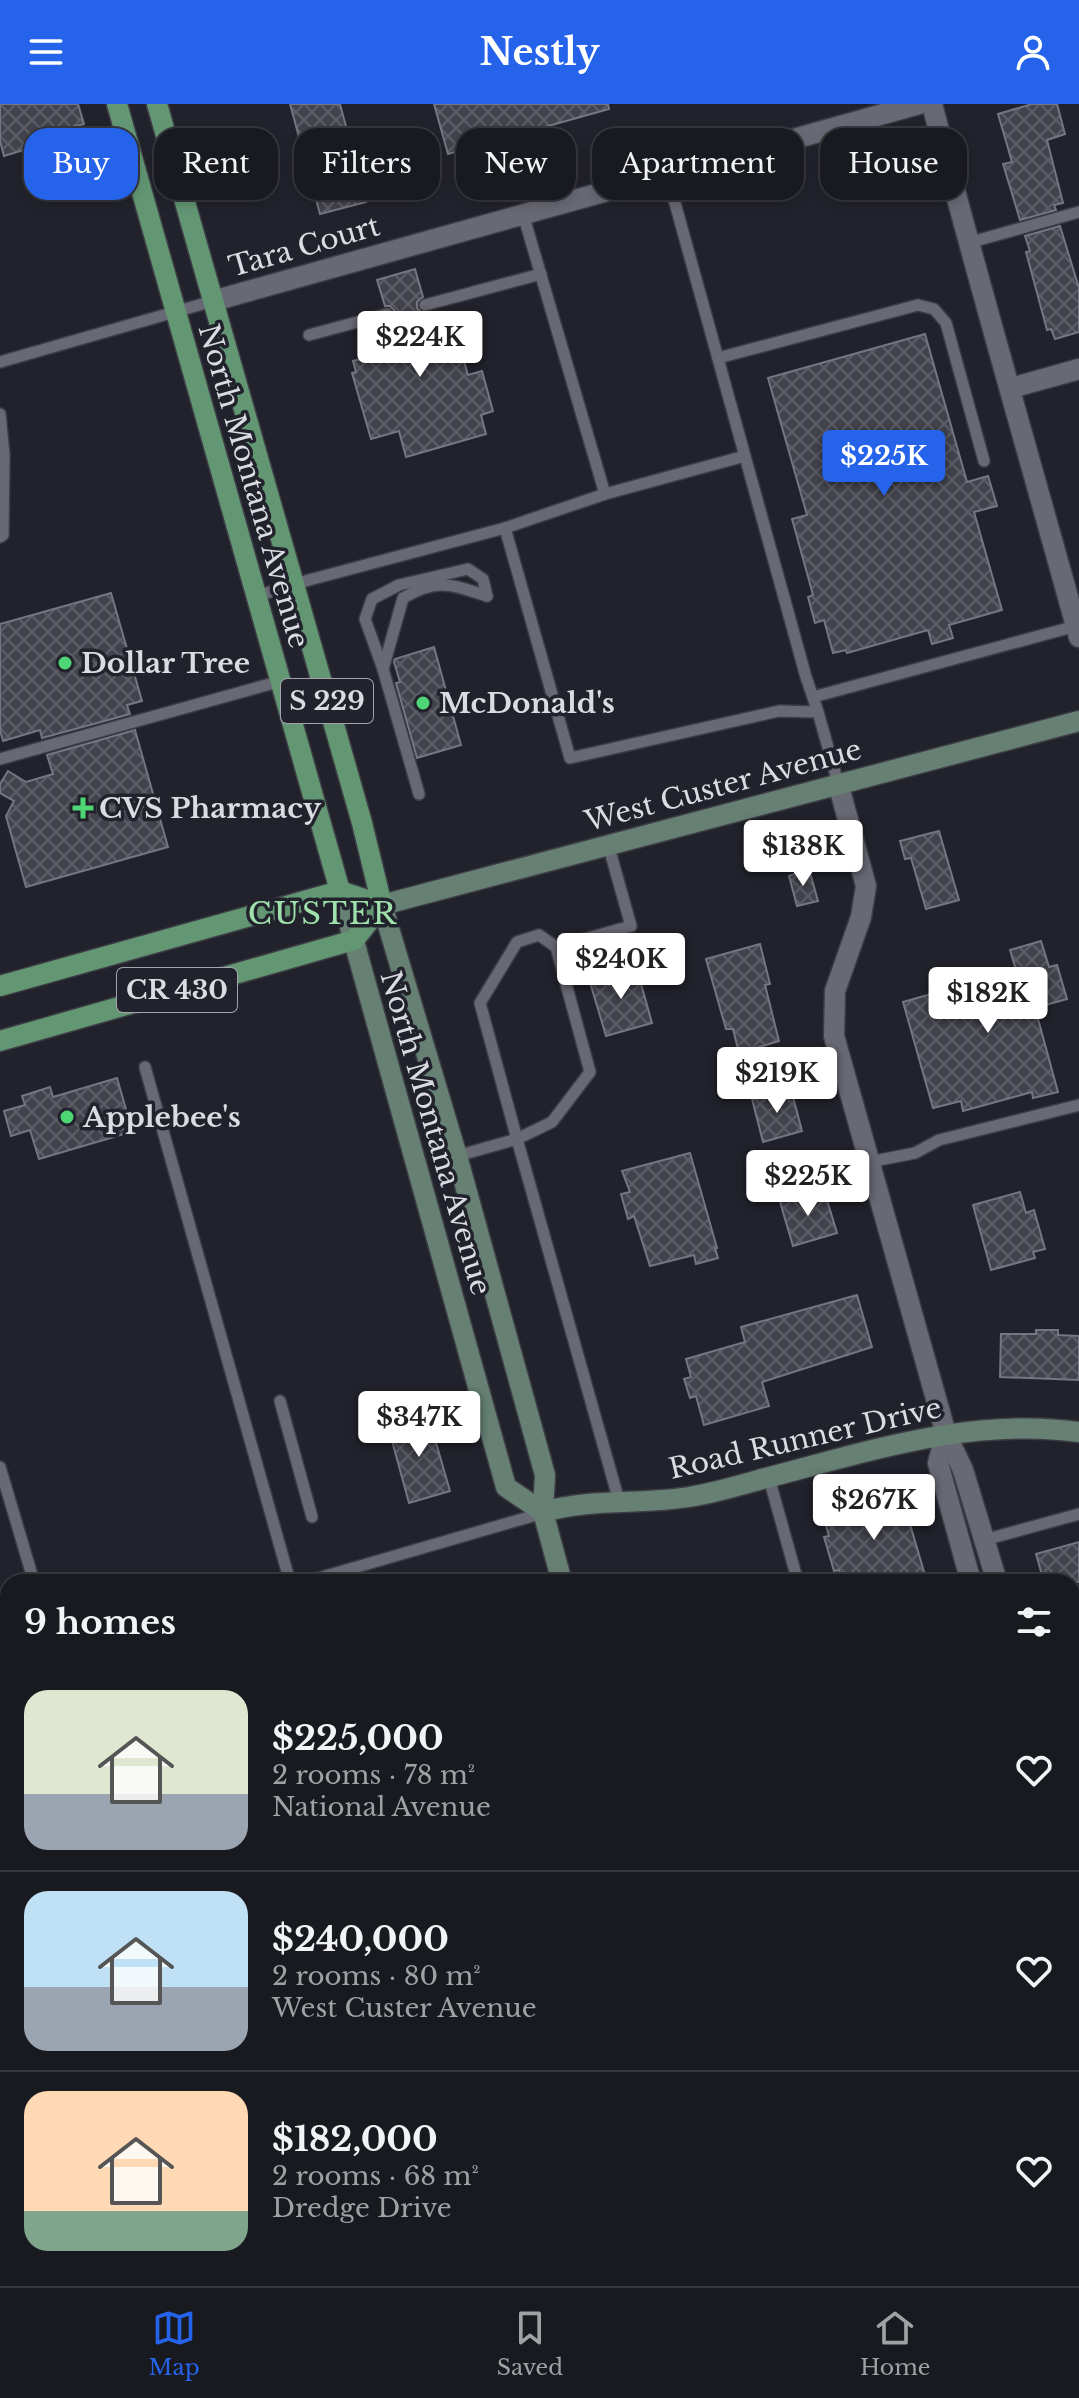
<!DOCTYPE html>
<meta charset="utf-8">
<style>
:root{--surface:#191a20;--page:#26272d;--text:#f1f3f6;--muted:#9fa1a5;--line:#37383e;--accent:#2563eb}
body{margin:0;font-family:"Libre Baskerville",serif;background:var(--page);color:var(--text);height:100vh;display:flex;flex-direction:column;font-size:30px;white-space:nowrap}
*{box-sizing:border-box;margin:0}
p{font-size:26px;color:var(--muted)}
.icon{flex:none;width:44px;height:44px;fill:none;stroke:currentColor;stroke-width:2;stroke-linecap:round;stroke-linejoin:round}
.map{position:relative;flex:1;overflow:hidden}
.panel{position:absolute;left:0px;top:1470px;width:1080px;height:712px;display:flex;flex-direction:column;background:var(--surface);border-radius:24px 24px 0 0;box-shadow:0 4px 12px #0003,0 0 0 2px var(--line)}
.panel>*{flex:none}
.banner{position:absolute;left:24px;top:24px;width:1032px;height:72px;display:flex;gap:16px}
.price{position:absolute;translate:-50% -68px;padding:0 18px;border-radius:8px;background:#fff;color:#222;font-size:26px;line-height:52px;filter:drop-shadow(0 2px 4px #0008)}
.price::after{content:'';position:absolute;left:50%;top:48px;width:24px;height:18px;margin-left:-12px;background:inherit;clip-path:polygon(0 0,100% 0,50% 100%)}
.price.on{background:var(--accent);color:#fff}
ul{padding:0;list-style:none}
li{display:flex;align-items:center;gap:24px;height:200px;padding:0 24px}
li+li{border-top:2px solid var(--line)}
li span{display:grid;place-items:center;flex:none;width:224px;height:160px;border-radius:24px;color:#555}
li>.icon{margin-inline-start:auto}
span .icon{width:96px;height:96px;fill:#fffc;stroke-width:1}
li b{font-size:34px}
h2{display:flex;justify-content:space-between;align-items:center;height:96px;padding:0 24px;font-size:34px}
.tag{padding:0 28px;border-radius:24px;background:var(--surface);box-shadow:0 4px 12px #0003,0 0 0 2px var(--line);font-size:28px;line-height:72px}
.tag.on{background:var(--accent);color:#fff}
header{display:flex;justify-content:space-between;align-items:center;height:104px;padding:0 24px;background:var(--accent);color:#fff;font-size:36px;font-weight:700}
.tab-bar{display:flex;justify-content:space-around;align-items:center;height:112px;border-top:2px solid var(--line);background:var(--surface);font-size:22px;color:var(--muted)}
.tab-bar a{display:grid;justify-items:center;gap:4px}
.tab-bar .on{color:var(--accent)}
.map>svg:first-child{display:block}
</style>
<header><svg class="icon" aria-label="menu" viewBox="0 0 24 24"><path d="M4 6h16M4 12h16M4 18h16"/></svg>Nestly<svg class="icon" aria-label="person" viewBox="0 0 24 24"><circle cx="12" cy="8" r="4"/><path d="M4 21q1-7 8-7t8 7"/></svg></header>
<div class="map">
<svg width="1079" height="2182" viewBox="0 0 1079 2182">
<defs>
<pattern id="building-cross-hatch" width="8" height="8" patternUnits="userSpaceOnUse" patternTransform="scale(2)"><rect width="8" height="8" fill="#42434d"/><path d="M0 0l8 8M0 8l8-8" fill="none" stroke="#5d5e66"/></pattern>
</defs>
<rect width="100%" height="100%" fill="#21222b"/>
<!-- building -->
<g fill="url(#building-cross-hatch)" stroke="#757681" stroke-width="2">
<path d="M0 0H78L84 20 40 31 43 40 4 52 0 37Z"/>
<path d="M290 0H340L366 98 320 110Z"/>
<path d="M434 0H608L609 5 448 50Z"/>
<path d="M1032 0H1057L1065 30 1047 36 1063 99 1054 101 1056 106 1020 116 1003 60 1012 58 998 10Z"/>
<path d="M1060 122 1079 184V228L1055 235 1051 225 1047 226 1026 148 1030 147 1025 132Z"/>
<path d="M415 165 423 193 417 198V204L422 209H429L450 232 456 230 468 271 482 267 493 307 481 311 486 330 406 353 399 327 371 335 352 269 356 268 353 257 397 245 389 218 395 213V207L390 202H385L377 176Z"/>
<path d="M925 230 967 378 988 372 997 402 974 408 1002 506 949 521 953 534 932 540 928 526 847 549 846 546 833 549 824 516 815 519 808 493 813 491 792 415 807 411 768 274Z"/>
<path d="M111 489 142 597 127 601 130 610 42 634 40 626 3 637 0 626V520Z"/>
<path d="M434 543 461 641 417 654 396 579 400 578 394 558 395 555Z"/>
<path d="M135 626 168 743 26 783 6 712 14 697 0 689V680L8 667 26 678 53 670 47 651Z"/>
<path d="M939 727 959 796 926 805 911 754 905 755 900 737Z"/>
<path d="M809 765 818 797 797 802 789 772Z"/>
<path d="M1041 837 1049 863 1057 861 1067 895 1035 904 1058 988 1033 994 1032 988 963 1007 961 997 933 1004 903 898 1016 866 1010 846Z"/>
<path d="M760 840 770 880 765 881 779 937 739 949 733 925H726L706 855Z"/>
<path d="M636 862 652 919 606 932 589 875Z"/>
<path d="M117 974 130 1019 122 1021 124 1030 39 1055 30 1026 11 1032 4 1007 25 1001 22 992 50 983 53 993Z"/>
<path d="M791 985 802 1027 763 1038 752 995Z"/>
<path d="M690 1049 717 1144H715L718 1154 696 1160 694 1151 650 1162 634 1112 628 1115 621 1090 630 1088 622 1067Z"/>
<path d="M824 1086 837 1129 793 1142 780 1098Z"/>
<path d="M1020 1088 1026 1109 1034 1106 1045 1145 1033 1148 1035 1154 991 1166 973 1101Z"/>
<path d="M857 1191 872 1243 762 1278 769 1302 704 1321 696 1292 690 1294 684 1275 691 1273 686 1255 745 1238 741 1223Z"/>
<path d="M1036 1226H1058V1231L1079 1232V1276L1000 1273 1001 1230H1036Z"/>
<path d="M428 1311 450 1387 409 1399 388 1322Z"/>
<path d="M900 1386 927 1478H843L839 1466 834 1467 824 1433 829 1432 822 1409Z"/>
<path d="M1079 1438V1478H1044L1036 1450Z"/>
</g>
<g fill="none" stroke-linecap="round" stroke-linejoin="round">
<defs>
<g id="lane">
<path d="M667 70 806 573 818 608"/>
<path d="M968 139 1079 108"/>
<path d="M425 201 541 170"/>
<path d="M309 231 387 210"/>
<path d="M718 254 918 201 934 205 946 219 984 357"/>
<path d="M0 258 213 197"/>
<path d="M0 310 4 351 3 431 0 433"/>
<path d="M605 390 745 352"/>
<path d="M505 424 570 654 779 607 818 608 838 679"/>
<path d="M257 492 309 476 505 424 605 390 523 110"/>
<path d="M383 565 365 515 372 495 399 481 468 465 483 475 487 492"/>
<path d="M813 593 1076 522"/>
<path d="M0 655 281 577"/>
<path d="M419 690 383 565 403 494C438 473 452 481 487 492"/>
<path d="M556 843 539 831 517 838 480 899 517 1035 552 1018 590 968 556 843 631 822 608 740"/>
<path d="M145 963 290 1478"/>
<path d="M457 1052 517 1035 619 1397"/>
<path d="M869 1058 915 1049 939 1036 1079 1001"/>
<path d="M280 1297 312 1413"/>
<path d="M0 1363 34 1478"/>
<path d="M769 1374 798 1478"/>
<path d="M984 1436 1079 1410"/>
<path d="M305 1478 543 1409"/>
<path d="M1072 1847 1079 1843"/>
<path d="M0 1989 8 1986"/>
<path d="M239 2174 241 2182"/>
<path d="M550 2174 552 2182"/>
</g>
<g id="street">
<path d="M932 0C978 178 1030 355 1079 533"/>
<path d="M213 197 919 0"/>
<path d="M1011 284 1079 265"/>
<path d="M838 679 866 782 861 813 835 887 834 932 946 1330 963 1366 997 1478"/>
<path d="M946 1330 938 1359 971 1478"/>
<path d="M1072 1661 1079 1684"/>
<path d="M1072 1741 1079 1766"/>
</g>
<g id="secondary">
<path d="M340 787 506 1383 543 1408"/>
<path d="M543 1408C592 1394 640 1401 689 1393 715 1389 741 1381 766 1374 870 1347 971 1313 1079 1328"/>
<path d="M562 1478 543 1408 545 1371 457 1052 382 801 1079 617"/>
<path d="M757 2174 759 2182"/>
</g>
<g id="primary">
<path d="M117 0 340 787"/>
<path d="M157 0 362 719 382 801"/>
<path d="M0 882 340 787 382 801"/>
<path d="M0 937 354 836 382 801"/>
</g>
</defs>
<!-- lane casing -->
<use href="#lane" stroke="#3d3d45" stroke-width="14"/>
<!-- street casing -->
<use href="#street" stroke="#3d3d45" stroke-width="23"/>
<!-- secondary casing -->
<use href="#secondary" stroke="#3d3d45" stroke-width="23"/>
<!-- primary casing -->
<use href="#primary" stroke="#3d3d45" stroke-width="23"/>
<!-- lane -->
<use href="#lane" stroke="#686974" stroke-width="11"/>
<!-- street -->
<use href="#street" stroke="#686974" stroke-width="20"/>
<!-- secondary -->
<use href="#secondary" stroke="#668074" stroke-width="20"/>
<!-- primary -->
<use href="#primary" stroke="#639774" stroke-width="20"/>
</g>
<!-- markers -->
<g fill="#4ed675" stroke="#21222b" stroke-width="3">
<circle cx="65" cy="559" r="8"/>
<circle cx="423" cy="599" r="8"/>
<path d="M79 692h8v8h8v8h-8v8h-8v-8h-8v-8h8z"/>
<circle cx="67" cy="1013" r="8"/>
</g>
<g text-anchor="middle" stroke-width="7" stroke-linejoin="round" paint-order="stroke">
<!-- shield labels -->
<g fill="#21222b" stroke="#a3a4ab" stroke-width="2">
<rect x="281" y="575" width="92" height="44" rx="6"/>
<rect x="117" y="864" width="120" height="44" rx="6"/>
</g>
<g font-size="26" font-weight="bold" fill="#dbdce2">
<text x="327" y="606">S 229</text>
<text x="177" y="895">CR 430</text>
</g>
<!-- street labels -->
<g font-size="28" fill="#dbdce2" stroke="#21222b">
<text transform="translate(304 142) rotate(-16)" y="10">Tara Court</text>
<text transform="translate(254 382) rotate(74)" y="10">North Montana Avenue</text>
<text transform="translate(723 681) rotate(-15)" y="10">West Custer Avenue</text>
<text transform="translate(436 1029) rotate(74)" y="10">North Montana Avenue</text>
<text transform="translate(805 1334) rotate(-13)" y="10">Road Runner Drive</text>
</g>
<!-- poi labels -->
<g font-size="28" font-weight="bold" fill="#dbdce2" stroke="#21222b" text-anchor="start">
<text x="81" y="569">Dollar Tree</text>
<text x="439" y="609">McDonald's</text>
<text x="99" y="714">CVS Pharmacy</text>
<text x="83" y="1023">Applebee's</text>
</g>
<!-- neighbourhood labels -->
<g font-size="30" letter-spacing="2" fill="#9fe1ac" stroke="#21222b">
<text x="323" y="820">CUSTER</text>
</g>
</g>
</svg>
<b class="price" style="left:420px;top:275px">$224K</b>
<b class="price on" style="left:884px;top:394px">$225K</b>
<b class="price" style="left:803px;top:784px">$138K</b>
<b class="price" style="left:621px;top:897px">$240K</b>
<b class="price" style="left:988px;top:931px">$182K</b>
<b class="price" style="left:777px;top:1011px">$219K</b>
<b class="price" style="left:808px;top:1114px">$225K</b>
<b class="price" style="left:419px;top:1355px">$347K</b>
<b class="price" style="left:874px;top:1438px">$267K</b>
<div class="banner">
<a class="tag on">Buy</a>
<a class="tag">Rent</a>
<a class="tag">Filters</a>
<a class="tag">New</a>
<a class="tag">Apartment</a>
<a class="tag">House</a>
</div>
<section class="panel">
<h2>9 homes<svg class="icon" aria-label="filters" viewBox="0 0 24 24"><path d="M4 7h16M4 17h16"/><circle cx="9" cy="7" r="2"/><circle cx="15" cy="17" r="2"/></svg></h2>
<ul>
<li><span style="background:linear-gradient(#dfe7d0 65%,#9aa5b1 0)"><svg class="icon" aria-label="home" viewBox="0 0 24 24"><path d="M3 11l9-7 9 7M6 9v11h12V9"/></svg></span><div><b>$225,000</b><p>2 rooms · 78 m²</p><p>National Avenue</p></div><svg class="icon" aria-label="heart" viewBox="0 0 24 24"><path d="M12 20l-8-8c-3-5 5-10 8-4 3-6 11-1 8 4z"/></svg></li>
<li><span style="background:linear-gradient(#bfe0f5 60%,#9aa5b1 0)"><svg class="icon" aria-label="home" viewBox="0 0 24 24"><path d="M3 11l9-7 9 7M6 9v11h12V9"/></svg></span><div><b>$240,000</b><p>2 rooms · 80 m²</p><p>West Custer Avenue</p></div><svg class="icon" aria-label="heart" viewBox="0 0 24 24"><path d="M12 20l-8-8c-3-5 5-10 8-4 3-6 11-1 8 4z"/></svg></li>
<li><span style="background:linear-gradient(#ffd9b3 75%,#7fa58c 0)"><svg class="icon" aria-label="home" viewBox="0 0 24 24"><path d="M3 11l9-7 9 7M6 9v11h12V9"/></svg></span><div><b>$182,000</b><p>2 rooms · 68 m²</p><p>Dredge Drive</p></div><svg class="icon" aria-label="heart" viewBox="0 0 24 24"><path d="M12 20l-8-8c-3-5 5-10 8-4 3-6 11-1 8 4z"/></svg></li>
</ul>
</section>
</div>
<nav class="tab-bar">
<a class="on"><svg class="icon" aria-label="map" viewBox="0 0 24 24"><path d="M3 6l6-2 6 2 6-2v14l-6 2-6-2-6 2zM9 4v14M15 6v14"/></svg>Map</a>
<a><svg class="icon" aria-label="saved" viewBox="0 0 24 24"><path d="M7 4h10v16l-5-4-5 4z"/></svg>Saved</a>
<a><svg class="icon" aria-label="home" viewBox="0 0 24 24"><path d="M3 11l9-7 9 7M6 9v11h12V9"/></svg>Home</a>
</nav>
